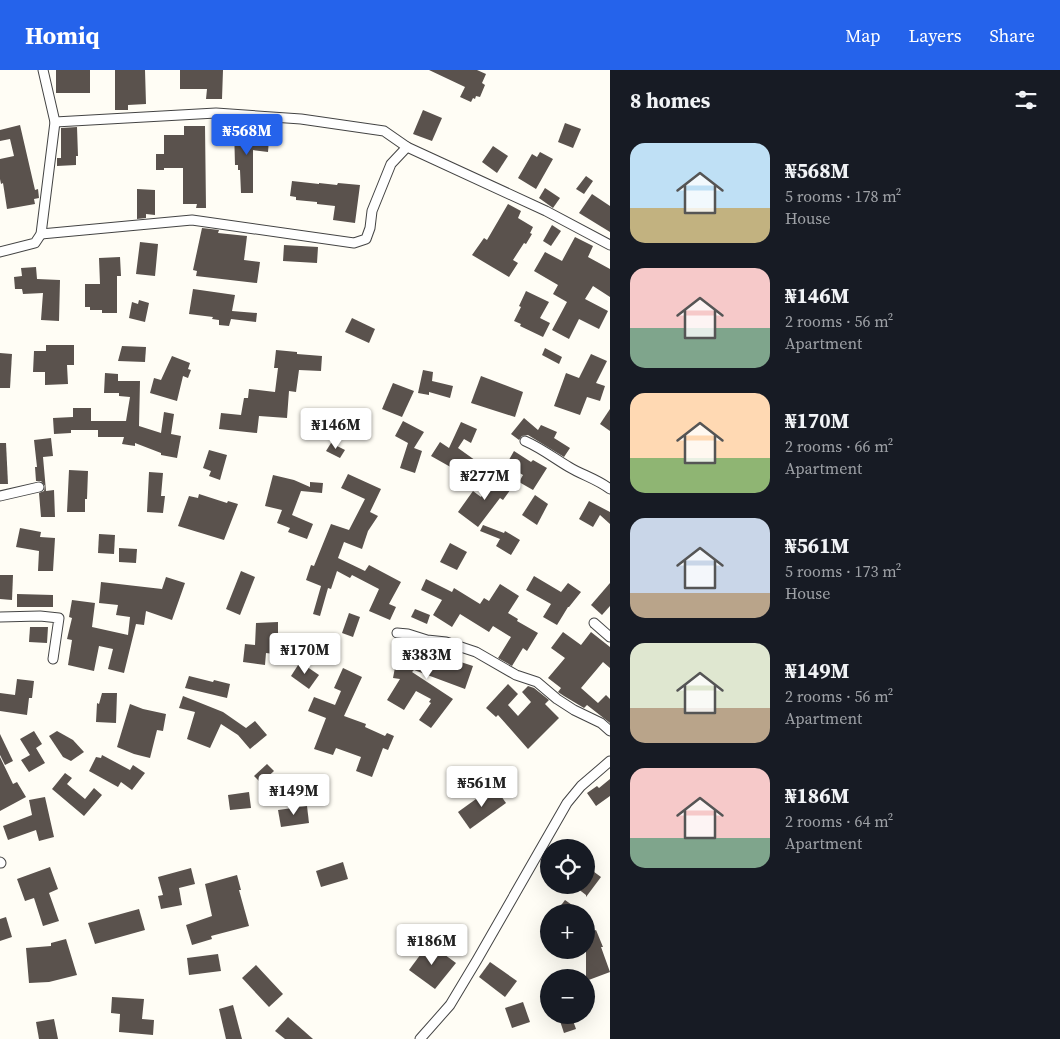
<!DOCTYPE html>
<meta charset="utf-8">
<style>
:root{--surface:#171b24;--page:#242831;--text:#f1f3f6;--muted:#9ea1a6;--accent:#2563eb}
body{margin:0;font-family:"Source Serif 4",serif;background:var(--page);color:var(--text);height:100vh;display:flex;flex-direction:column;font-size:19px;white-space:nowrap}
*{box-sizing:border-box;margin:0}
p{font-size:16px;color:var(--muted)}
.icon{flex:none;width:28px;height:28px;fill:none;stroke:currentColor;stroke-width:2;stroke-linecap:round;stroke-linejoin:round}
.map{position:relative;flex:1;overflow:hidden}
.sheet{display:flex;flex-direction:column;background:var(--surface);width:450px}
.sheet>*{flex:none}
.tools{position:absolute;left:540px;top:769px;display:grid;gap:10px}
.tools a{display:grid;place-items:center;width:55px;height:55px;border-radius:50%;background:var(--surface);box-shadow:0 5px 20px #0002;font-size:25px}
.price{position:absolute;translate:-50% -42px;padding:0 11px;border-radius:5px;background:#fff;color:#222;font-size:16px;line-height:32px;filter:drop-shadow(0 1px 2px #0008)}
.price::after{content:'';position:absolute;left:50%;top:30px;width:15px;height:11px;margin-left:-8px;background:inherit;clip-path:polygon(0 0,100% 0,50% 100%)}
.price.active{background:var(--accent);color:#fff}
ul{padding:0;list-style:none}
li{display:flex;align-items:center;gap:15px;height:125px;padding:0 20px}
li span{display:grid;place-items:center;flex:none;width:140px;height:100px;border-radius:15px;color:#555}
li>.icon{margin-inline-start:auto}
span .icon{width:60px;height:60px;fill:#fffc;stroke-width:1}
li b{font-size:21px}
h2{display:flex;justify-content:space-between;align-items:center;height:60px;padding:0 20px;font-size:21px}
header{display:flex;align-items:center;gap:30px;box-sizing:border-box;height:70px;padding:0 25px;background:var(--accent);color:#fff}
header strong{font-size:24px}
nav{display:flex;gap:28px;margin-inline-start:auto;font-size:18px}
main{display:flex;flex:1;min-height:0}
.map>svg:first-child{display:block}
</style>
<header>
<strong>Homiq</strong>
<nav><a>Map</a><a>Layers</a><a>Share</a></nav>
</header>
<main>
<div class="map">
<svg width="610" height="969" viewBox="0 0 610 969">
<rect width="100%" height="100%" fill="#fffdf5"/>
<!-- building -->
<g fill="#5a524d">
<rect x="56" y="0" width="34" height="23"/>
<path d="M115 0H145L146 34 128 35V40H115Z"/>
<path d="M180 0H223L222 29H206L207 19H180Z"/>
<path d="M429 0H477L486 4 482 13 485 15 480 27 476 26 475 29 473 28 471 32 460 27 465 17Z"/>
<path d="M423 40 442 48 432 71 413 64Z"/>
<path d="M565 53 581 59 573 78 558 72Z"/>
<path d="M20 55 35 120 38 119 39 128 34 129 35 134 7 139 3 113 1 114 0 109V89L14 86 10 69 0 71V60Z"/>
<path d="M184 56H205L206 138H196L197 134H183V98H164V100H156V84H164V65H184Z"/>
<path d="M77 57 78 86H76V95L57 96V88H61V58Z"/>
<path d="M234 58H246V63H255V68L269 70 268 82 253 80V123H241L240 100H238V95H235Z"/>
<path d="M493 76 508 86 497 103 482 92Z"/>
<path d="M540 82 553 89 536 119 518 108 532 84 537 87Z"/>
<path d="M586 106 593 111 584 124 576 119Z"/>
<path d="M292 111 319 114V113L337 115 338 113 360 115 355 153 333 150 335 136 317 134V132L296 130V127L290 126Z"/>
<path d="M545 118 560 128 553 138 539 128Z"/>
<path d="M137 119 155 120V145L146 144V148L137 149Z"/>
<path d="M592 124 610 136V162L579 143Z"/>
<path d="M508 134 521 141 518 148 533 157 530 163 532 164 526 174 524 173 513 190 518 193 509 207 472 185 484 168 487 170Z"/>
<path d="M552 155 561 161 551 176 543 171Z"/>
<path d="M202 158 219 160 218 163 247 166 244 190 260 192 257 213 196 206 197 201 193 200Z"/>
<path d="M575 167 593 176 588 187 610 199V227L593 216 585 229 608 241 599 259 579 249 569 269 552 260 567 232 553 224 558 215 534 201 545 182 562 191Z"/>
<path d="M140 172 158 174 155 206 136 204Z"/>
<path d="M284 175 318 177 317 193 283 191Z"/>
<path d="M120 187 121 206H117V243H102V240H90V237H85V214H100L99 188Z"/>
<path d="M36 197 37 209 60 210 59 251 41 250 43 223 23 224 22 219H15L14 207 22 206 21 198Z"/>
<path d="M193 219 235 225 232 241 257 243 256 252 231 249 229 256 219 255V250L212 249 213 247 189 244Z"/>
<path d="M526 221 549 232 540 248 550 253 543 267 520 256 521 254 514 251 521 237 519 236Z"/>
<path d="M139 230 149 233 145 252 129 248 132 232 138 234Z"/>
<path d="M352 248 375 259 369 273 345 262Z"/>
<path d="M46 275H74V295H67L68 314 45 315V302H33L34 281H46Z"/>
<path d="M122 276 146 277 145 292 118 291Z"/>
<path d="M545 278 562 287 559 294 542 285Z"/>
<path d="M276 280 297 282V284L322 286 321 301 299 300 296 322 289 321 287 348 259 346 257 363 219 359 221 343 241 345 244 328H248L249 319 275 322 278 298H274Z"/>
<path d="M0 283 12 284 10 318H0Z"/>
<path d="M591 284 607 291 596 313 605 316 600 331 587 327 580 345 554 336 566 303 579 308Z"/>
<path d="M172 286 190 293 188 299 191 300 188 308 183 306 177 331 150 323 154 308 161 310Z"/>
<path d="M423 300 433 302 432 311 453 316 450 328 429 322V325L418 323Z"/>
<path d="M105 303 118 304V311H140L139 356 161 363 164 342 174 344 171 364 181 366 177 388 161 385V383L135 373V376L122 374 124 367H98V360H71V363L54 364 53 348 73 347V338H91V351H126L130 327 119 326V323H104Z"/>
<path d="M481 306 523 322 515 347 471 333Z"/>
<path d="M393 313 414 321 402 347 382 339Z"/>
<path d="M610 339V361L600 354Z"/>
<path d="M524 348 538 360 541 355 557 362 554 368 570 378 564 387 528 365 522 366 519 370 511 364Z"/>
<path d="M403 351 424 362 414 378 422 381 415 403 400 398 408 373 395 366Z"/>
<path d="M461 352 477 359 471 373 464 369 458 378 479 393 470 408 431 386 440 372 449 378Z"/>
<path d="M51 368 53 386 43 387 46 421 54 420 55 447H41L39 423 44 421 45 416 41 411H36L35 397H37L34 370Z"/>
<path d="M0 373H6L8 414H0Z"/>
<path d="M331 373 345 380 340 388 326 381Z"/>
<path d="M209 380 227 385 220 410 209 406 211 401 203 398Z"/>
<path d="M514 381 531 392 533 390 547 398 533 420 519 412 523 405 506 395Z"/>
<path d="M69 400 88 401 87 429H85V442H67Z"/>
<path d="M149 402 163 403 161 426H165L163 443 147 442Z"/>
<path d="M348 404 381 419 370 442 378 446 368 461 362 479 344 472 338 488 365 501 369 495 401 512 389 534 396 537 390 550 369 541 379 519 352 505 350 508 337 501 331 519 328 518 320 546 313 544 321 516 306 510 311 495 314 496 331 454 349 460 365 429 341 418Z"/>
<path d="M273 405 294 410 310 417V412L323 413 322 423 301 421 292 445 313 454 307 469 288 462 290 458 277 453 282 440 265 436Z"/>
<path d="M496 405 513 416 503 430 500 428 478 457 458 442 473 421 481 427Z"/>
<path d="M199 424 227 433 228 431 238 434 224 470 178 456 189 426 198 428Z"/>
<path d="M535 425 548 434 537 455 522 445Z"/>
<path d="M589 431 610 442V454L600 445 593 457 579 449Z"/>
<path d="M483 455 504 463 505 461 520 470 511 485 496 476 500 469 480 461Z"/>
<path d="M20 458 41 462 40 467 55 468 53 501H38L39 481 16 477Z"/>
<path d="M99 464 115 465 114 484 98 483Z"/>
<path d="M450 473 467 482 457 500 440 492Z"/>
<path d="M119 478 137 479 136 493 119 492Z"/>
<path d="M241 501 255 507 240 545 226 539Z"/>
<path d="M0 505H13L12 530 0 529Z"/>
<path d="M534 506 561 522 568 513 581 522 569 537H568L557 555 543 547 551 534 526 520Z"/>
<path d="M166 507 185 513 172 550 146 541 144 555 136 554 124 603 108 599 113 579 99 576 94 601 68 595 72 570 67 569 72 548 69 547 72 530 95 533 92 557 128 565 130 547 116 545 118 535 99 533 101 512 162 519Z"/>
<path d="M426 509 452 522 454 518 480 534 484 528 489 531 500 514 519 526 508 543 518 549 517 551 538 563 527 581 523 578 512 596 498 588 511 567 493 556 489 562 460 544 452 557 433 545 442 530 421 520Z"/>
<path d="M610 513V536L602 545 591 535Z"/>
<path d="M17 524 53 525V537H17Z"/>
<path d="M415 539 430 545 427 554 411 547Z"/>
<path d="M349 543 360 547 353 567 342 563Z"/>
<path d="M278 552V564H276L274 584 266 583 265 595 243 592 245 574 255 575 256 553Z"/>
<path d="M30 557H48L47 573 29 572Z"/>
<path d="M563 562 581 575 591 562 610 577V598L603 592 581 618 598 633 606 625 610 629V653L587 635 584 638 564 626 558 622 561 618 548 608 565 588 551 578Z"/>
<path d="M404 572 419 576 418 578 473 596 465 619 414 600 412 602 453 629 431 658 419 650 431 633 429 632 431 629 416 621 404 640 387 630 400 609 393 608 396 592H399Z"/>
<path d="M300 592 319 605 309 619 291 606Z"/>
<path d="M343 598 362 607 344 646 366 654 365 657 385 666 387 663 394 666 388 680 383 678 372 707 356 701 361 687 336 678 333 685 314 679 326 648 308 641 314 627 335 635 341 621 334 618Z"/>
<path d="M189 606 213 612 214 610 230 614 227 628 185 618Z"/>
<path d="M17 609 34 611 32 628H29L27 645 0 641V623L15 625Z"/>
<path d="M508 614 518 624 508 635 518 646 531 632 522 622 528 616 534 618 549 630 545 634 559 648 528 679 498 645 496 647 486 638Z"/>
<path d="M102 623H117L116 653 96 652 97 633 99 634Z"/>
<path d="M183 626 223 642 246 658 255 651 267 665 250 679 238 665 221 654 210 678 187 669 195 642 179 638Z"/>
<path d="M130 634 143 639 166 644 163 661 157 660 150 688 134 684 117 677Z"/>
<path d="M34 661 42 674 36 678 45 693 29 702 21 690 30 685 20 669Z"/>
<path d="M57 661 73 670 84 682 71 691 63 687 49 666Z"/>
<path d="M0 664 13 691 5 695 0 685Z"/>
<path d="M102 685 130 700 133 695 145 703 132 720 121 712 118 717 89 701 96 687 101 688Z"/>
<path d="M0 687 13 714 17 712 26 727 0 741Z"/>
<path d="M267 694 274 701 261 713 254 706Z"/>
<path d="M65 703 72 708 67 714 85 729 94 718 102 725 84 746 52 719Z"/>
<path d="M610 709V726L596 736 587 723 597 716 599 718Z"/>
<path d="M494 716 506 733 470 759 458 742Z"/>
<path d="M249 722 251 738 230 740 228 725Z"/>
<path d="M45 727 54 767 39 771 36 760 8 770 3 756 32 745 29 730Z"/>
<path d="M307 736 309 753 281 757 278 740Z"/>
<path d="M343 792 348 809 321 817 316 801Z"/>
<path d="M586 796 601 807 586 827V825L573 815H586Z"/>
<path d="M50 797 58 819 49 823 59 851 43 856 34 828 25 831 17 809Z"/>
<path d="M191 798 195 814 179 818 182 835 161 839 158 826 163 825 158 807Z"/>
<path d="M237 805 241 820H239L249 856 211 866 212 869 192 875 186 855 212 846 205 814Z"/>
<path d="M565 830 582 842H556Z"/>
<path d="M139 839 145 860 95 874 88 853Z"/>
<path d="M6 847 12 867 0 871V849Z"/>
<path d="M596 860 603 877H601L610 902 586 911V864Z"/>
<path d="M66 869 77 905 49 912 29 913 26 878 51 876V873Z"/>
<path d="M429 873 456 893 435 919 409 900Z"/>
<path d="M218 884 221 901 189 905 187 888Z"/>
<path d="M490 892 517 911 505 927 479 907Z"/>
<path d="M256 895 283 924 269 937 242 908Z"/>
<path d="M112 927 144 929 142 949 154 950 153 965 119 962 120 944 111 943Z"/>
<path d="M523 932 530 952 512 958 505 938Z"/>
<path d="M233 935 242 969H226L219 939Z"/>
<path d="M558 945H571L576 959 564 963Z"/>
<path d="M288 947 313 969H285L275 961Z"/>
<path d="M54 949 58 969H39L36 952Z"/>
</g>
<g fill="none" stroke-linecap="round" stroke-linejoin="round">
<defs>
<g id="street">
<path d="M55 52 216 43 301 49 384 61 407 77 546 141 610 175"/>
<path d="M41 164 192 150 354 173 366 169 370 158 372 141 391 94 407 77"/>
<path d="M0 182 35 173 41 164 55 52 43 0"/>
<path d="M525 371C541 378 554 388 569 397 582 405 597 409 610 419"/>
<path d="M0 426 39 417"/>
<path d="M0 547 40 546 59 548 53 589"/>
<path d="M594 553 610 567"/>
<path d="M397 563 408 564 427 570 446 572 476 582 516 605 537 612 557 629 574 640 601 653 610 661"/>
<path d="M0 792 1 793"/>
<path d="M420 969 450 935 477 890 567 733 581 716 610 691"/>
</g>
</defs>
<!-- street casing -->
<use href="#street" stroke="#444" stroke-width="11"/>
<!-- street -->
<use href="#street" stroke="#fff" stroke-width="9"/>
</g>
</svg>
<div class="tools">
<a><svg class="icon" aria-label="locate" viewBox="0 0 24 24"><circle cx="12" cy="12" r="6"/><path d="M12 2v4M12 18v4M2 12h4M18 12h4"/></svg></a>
<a>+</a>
<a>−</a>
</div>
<b class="price active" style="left:247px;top:86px">₦568M</b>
<b class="price" style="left:336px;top:380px">₦146M</b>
<b class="price" style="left:485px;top:431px">₦277M</b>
<b class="price" style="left:305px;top:605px">₦170M</b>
<b class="price" style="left:427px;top:610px">₦383M</b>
<b class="price" style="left:482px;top:738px">₦561M</b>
<b class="price" style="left:294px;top:746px">₦149M</b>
<b class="price" style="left:432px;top:896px">₦186M</b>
</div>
<section class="sheet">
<h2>8 homes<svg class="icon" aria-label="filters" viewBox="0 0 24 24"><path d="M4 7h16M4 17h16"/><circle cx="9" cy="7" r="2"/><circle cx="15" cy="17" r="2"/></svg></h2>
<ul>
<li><span style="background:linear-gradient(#bfe0f5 65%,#c2b280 0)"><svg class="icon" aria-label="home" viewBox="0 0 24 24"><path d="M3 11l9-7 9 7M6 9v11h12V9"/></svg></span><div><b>₦568M</b><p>5 rooms · 178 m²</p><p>House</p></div></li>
<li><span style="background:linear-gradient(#f6c9c9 60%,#7fa58c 0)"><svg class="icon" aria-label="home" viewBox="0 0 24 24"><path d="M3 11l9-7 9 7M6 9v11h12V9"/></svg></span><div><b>₦146M</b><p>2 rooms · 56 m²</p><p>Apartment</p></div></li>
<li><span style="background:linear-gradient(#ffd9b3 65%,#8fb573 0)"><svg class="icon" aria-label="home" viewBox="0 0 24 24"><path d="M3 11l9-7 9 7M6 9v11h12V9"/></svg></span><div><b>₦170M</b><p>2 rooms · 66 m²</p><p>Apartment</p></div></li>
<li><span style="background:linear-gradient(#c9d6e8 75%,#b9a48a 0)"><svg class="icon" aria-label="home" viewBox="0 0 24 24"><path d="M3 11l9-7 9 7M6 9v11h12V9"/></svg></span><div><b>₦561M</b><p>5 rooms · 173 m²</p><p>House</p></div></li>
<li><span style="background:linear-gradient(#dfe7d0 65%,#b9a48a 0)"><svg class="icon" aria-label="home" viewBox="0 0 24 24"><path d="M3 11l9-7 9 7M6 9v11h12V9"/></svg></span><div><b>₦149M</b><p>2 rooms · 56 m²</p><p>Apartment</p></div></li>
<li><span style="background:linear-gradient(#f6c9c9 70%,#7fa58c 0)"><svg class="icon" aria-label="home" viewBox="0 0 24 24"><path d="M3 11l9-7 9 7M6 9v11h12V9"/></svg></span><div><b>₦186M</b><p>2 rooms · 64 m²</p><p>Apartment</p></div></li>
</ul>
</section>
</main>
